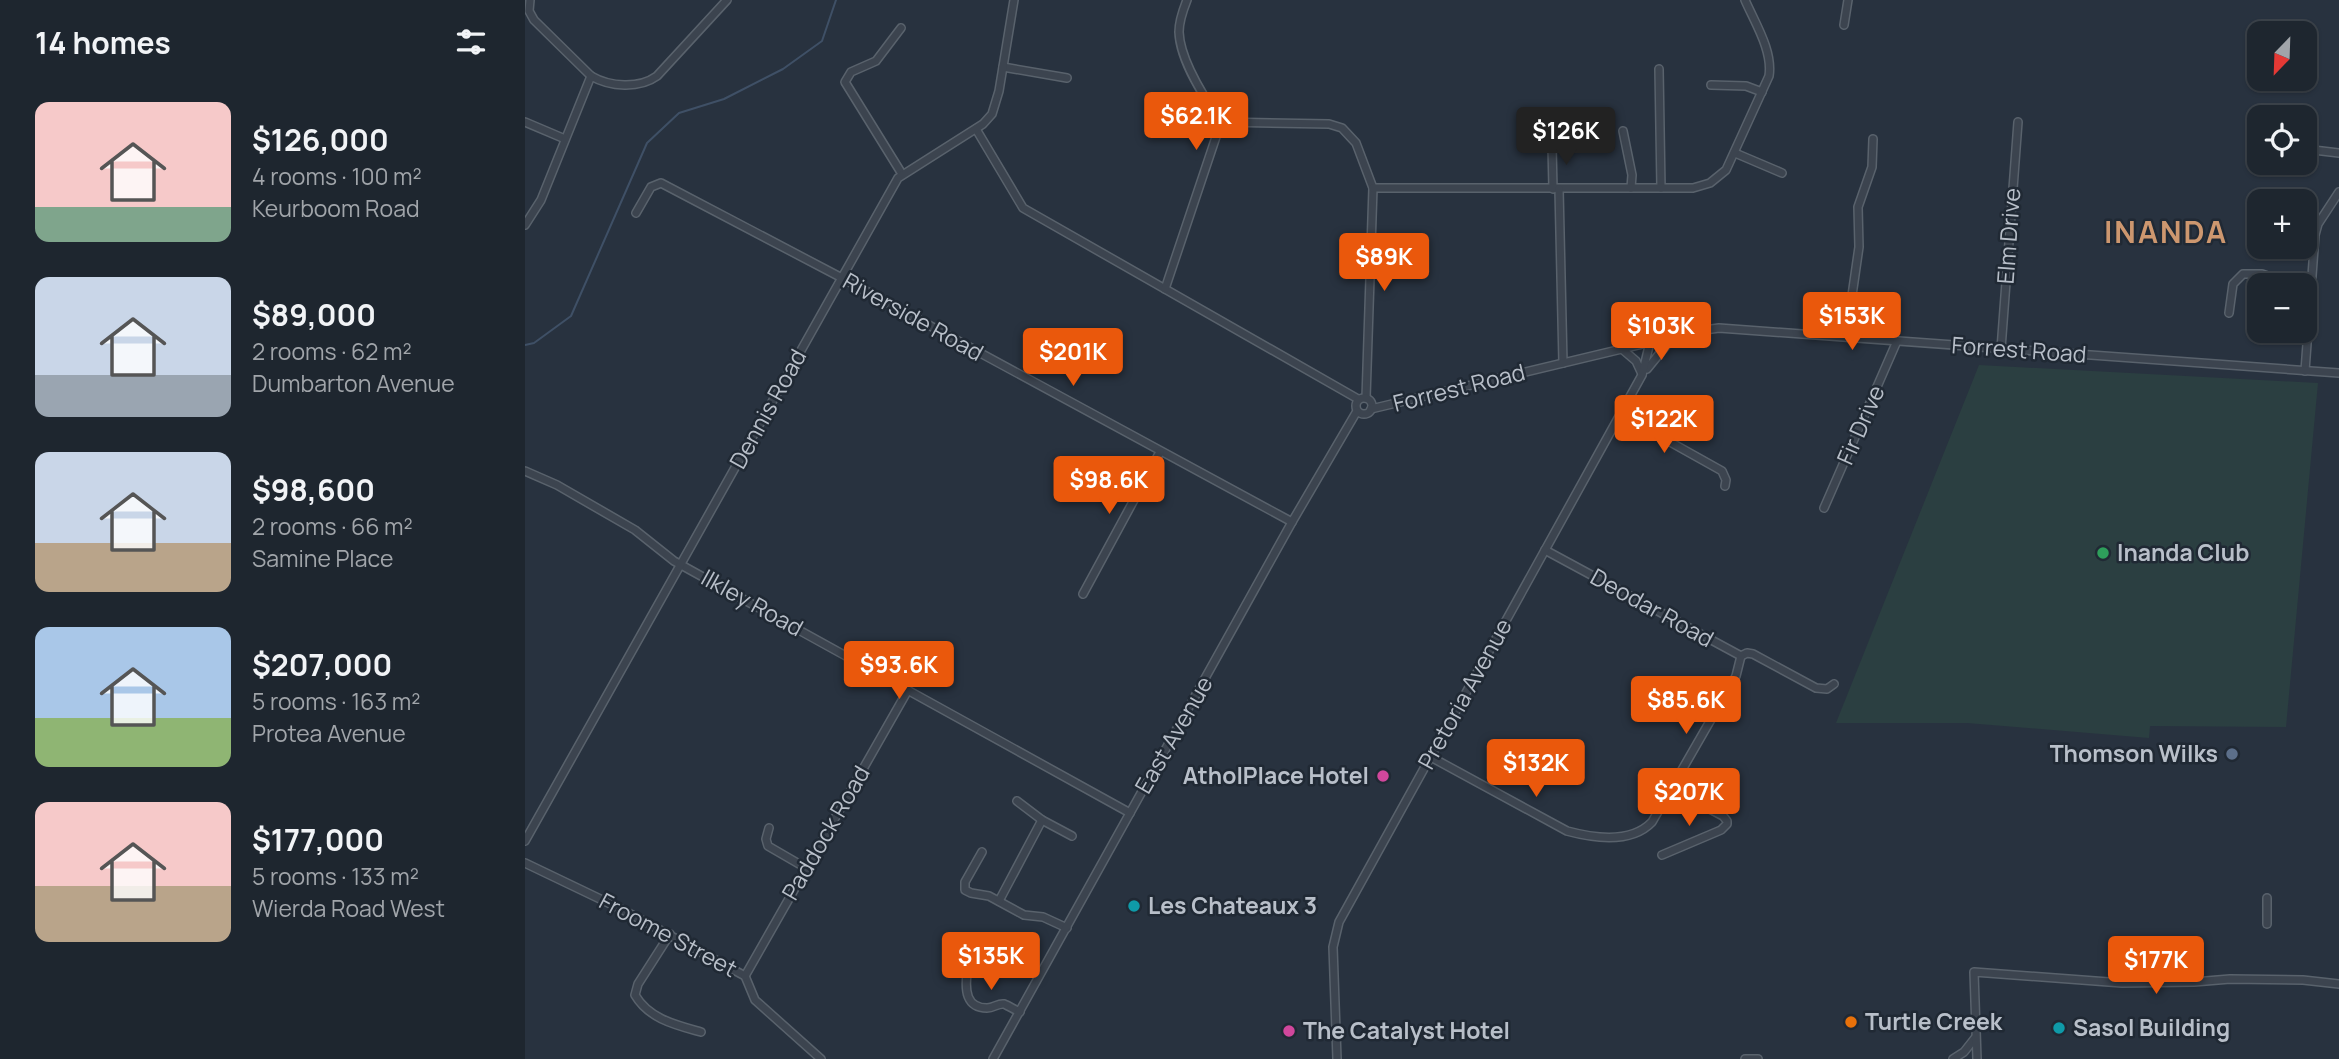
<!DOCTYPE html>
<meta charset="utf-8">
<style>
:root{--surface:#1e262f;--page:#2b323b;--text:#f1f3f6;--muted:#a1a5aa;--line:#3c434b;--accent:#ea580c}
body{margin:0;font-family:Manrope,sans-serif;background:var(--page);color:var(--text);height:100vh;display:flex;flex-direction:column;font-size:26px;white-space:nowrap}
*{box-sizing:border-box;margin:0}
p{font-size:23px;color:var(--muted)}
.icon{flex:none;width:38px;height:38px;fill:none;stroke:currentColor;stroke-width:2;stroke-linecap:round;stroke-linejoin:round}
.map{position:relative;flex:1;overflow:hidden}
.panel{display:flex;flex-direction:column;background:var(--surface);width:525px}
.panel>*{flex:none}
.needle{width:46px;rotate:203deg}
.controls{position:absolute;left:1722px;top:21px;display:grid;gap:14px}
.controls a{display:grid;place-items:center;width:70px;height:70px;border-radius:14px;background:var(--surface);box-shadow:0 2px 5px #0004,0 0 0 2px var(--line);font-size:35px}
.price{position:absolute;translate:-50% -60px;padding:0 16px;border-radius:7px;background:var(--accent);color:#fff;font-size:23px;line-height:46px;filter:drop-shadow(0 2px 4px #0008)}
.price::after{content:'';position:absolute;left:50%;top:42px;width:21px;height:16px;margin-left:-10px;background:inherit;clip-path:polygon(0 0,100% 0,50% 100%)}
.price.on{background:#222;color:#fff}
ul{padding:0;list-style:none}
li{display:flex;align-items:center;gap:21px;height:175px;padding:0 35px}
li span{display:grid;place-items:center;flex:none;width:196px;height:140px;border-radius:14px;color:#555}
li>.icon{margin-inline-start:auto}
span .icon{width:84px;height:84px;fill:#fffc;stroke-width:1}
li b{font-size:30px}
h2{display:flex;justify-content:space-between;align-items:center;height:84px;padding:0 35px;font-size:30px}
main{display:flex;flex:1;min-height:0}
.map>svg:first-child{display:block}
</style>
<main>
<section class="panel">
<h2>14 homes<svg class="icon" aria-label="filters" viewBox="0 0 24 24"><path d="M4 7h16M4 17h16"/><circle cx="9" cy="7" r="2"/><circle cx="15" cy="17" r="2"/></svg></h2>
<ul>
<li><span style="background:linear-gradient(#f6c9c9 75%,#7fa58c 0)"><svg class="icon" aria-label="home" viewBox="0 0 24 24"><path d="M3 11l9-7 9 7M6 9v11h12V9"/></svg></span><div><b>$126,000</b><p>4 rooms · 100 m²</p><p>Keurboom Road</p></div></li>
<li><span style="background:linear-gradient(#c9d6e8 70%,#9aa5b1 0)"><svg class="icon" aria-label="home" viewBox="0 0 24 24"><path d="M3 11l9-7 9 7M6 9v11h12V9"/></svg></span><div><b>$89,000</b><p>2 rooms · 62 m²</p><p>Dumbarton Avenue</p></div></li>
<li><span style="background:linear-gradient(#c9d6e8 65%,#b9a48a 0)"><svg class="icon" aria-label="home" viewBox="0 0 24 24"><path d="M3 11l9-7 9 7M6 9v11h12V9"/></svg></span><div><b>$98,600</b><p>2 rooms · 66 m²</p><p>Samine Place</p></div></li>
<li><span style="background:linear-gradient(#a9c7e8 65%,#8fb573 0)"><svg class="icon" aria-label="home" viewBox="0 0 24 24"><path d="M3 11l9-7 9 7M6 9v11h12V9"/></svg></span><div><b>$207,000</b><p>5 rooms · 163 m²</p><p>Protea Avenue</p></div></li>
<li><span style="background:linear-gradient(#f6c9c9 60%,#b9a48a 0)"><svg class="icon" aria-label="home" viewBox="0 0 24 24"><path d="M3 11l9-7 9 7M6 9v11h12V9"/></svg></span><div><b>$177,000</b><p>5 rooms · 133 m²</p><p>Wierda Road West</p></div></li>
</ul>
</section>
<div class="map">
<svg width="1814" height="1059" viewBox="0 0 1814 1059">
<rect width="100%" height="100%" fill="#28323f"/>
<!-- green -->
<path fill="#2b3f41" d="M1454 365 1793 383 1761 727 1625 726 1624 738 1442 723H1311Z"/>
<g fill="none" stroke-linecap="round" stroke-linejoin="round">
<!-- stream -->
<path stroke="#3f5066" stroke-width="2" d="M0 345 9 343 46 316 122 143 154 113 199 99 258 69 297 41 311 0"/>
<defs>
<g id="minor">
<path d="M5 0 4 11 9 20 66 76C85 87 114 89 132 76L202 0"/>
<path d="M1319 25 1323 0"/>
<path d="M376 28 351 61 326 72 320 82 377 174"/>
<path d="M478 67 542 78"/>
<path d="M1134 69 1136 188"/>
<path d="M1186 85 1221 86 1237 92"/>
<path d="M0 122 40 139"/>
<path d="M696 122 804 124 817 128 831 143 848 188 841 398"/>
<path d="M451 129 498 208 833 399"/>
<path d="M1098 131 1107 175 1106 188"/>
<path d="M1027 146 1028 189"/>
<path d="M1727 148 1734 146"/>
<path d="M1780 149 1814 153"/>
<path d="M1210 153 1257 173"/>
<path d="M848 188H1168L1185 183 1201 170 1244 76C1248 51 1230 23 1220 0"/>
<path d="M1034 189 1038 363"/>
<path d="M111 213 126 187 136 183 317 278 767 522"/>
<path d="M0 225 16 200 66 76"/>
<path d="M640 289 696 122C680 99 655 61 654 32 654 21 658 10 662 0"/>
<path d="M1704 313 1708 284 1718 274H1737L1768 285"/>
<path d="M1321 337 1334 247 1333 207 1347 167 1348 139"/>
<path d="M1097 349 1111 361 1117 374"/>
<path d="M1476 349 1493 122"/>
<path d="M1122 369 1148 337"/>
<path d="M1780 371 1790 235 1793 224 1814 192"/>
<circle cx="839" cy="406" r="8"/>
<path d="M846 409 1172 331 1194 328 1814 373"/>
<path d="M1095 414 1197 471 1201 480 1200 486"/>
<path d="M0 471 32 485 110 530 149 561 605 813"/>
<path d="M1299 508 1372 341"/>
<path d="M1020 550 1216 656 1222 653 1228 654 1291 688 1302 689 1309 684"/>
<path d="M558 594 635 452"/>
<path d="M904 756 1042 831C1068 838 1106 844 1127 822L1211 676 1216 656"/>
<path d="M492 801 517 820 547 836"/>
<path d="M244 828 241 839 243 846 281 868"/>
<path d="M0 841 373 178 458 124 467 114 474 91 489 0"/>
<path d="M457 852 440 882V890L446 893 464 896 499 915 518 917 542 928"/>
<path d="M1137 855 1196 830 1202 824V821L1198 816 1147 789"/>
<path d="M0 863 96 909 220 976 230 1000 296 1059"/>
<path d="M474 901 517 820"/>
<path d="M1742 924V898"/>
<path d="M145 934 113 984 110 995C124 1019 151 1025 176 1032"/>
<path d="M442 974C440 990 441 1008 462 1008 469 1008 473 1003 479 1004 484 1006 490 1010 495 1012"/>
<path d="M220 976 383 690"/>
<path d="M468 1059 767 522 832 411"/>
<path d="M812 1059 808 947 814 922 1117 375 1125 342"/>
<path d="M1220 1059H1233"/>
<path d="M1428 1059 1439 1052 1450 1038"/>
<path d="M1452 1059 1449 972 1597 983 1669 982 1705 979 1778 980 1814 984"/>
</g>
</defs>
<!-- minor casing -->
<use href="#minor" stroke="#59626c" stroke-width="10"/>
<!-- minor -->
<use href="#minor" stroke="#3c444f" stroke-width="7"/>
</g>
<!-- markers -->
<circle fill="#2e9e5b" stroke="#202934" stroke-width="2.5" cx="1578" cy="553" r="7"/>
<circle fill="#5c6f8a" stroke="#202934" stroke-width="2.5" cx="1707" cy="754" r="7"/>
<g fill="#d1479c" stroke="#202934" stroke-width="2.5">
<circle cx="858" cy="776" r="7"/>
<circle cx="764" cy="1031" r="7"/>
</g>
<g fill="#0f9aa8" stroke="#202934" stroke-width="2.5">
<circle cx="609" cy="906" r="7"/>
<circle cx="1534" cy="1028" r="7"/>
</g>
<circle fill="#e8710a" stroke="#202934" stroke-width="2.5" cx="1326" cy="1022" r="7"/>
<g text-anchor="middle" stroke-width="5" stroke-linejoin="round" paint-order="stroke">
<!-- street labels -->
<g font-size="23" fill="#b8bfc9" stroke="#202934">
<text transform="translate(1484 236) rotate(-86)" y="8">Elm Drive</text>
<text transform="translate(388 317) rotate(29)" y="8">Riverside Road</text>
<text transform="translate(1494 350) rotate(4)" y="8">Forrest Road</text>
<text transform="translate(934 388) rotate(-14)" y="8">Forrest Road</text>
<text transform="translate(243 409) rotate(-61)" y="8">Dennis Road</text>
<text transform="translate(1336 425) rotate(-66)" y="8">Fir Drive</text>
<text transform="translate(227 603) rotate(29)" y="8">Ilkley Road</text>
<text transform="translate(1127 608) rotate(29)" y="8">Deodar Road</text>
<text transform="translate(940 694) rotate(-61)" y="8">Pretoria Avenue</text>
<text transform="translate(649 735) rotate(-60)" y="8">East Avenue</text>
<text transform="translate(301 833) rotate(-60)" y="8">Paddock Road</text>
<text transform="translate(143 935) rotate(28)" y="8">Froome Street</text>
</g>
<!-- poi labels -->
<g font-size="23" font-weight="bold" fill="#b8bfc9" stroke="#202934" text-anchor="start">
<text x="1592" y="561">Inanda Club</text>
<text x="1693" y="762" text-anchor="end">Thomson Wilks</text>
<text x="844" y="784" text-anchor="end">AtholPlace Hotel</text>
<text x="623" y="914">Les Chateaux 3</text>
<text x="1340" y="1030">Turtle Creek</text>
<text x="1548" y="1036">Sasol Building</text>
<text x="778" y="1039">The Catalyst Hotel</text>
</g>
<!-- district labels -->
<g font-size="30" font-weight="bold" letter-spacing="2" fill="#cd976f" stroke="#202934">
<text x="1641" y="243">INANDA</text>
</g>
</g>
</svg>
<div class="controls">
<a><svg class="needle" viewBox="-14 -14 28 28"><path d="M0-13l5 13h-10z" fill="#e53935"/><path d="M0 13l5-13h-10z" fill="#a1a5aa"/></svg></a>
<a><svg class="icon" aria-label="locate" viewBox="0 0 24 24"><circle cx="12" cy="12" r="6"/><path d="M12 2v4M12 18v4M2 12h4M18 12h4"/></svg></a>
<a>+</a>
<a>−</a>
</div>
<b class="price" style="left:671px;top:152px">$62.1K</b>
<b class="price on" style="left:1041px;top:167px">$126K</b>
<b class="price" style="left:859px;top:293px">$89K</b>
<b class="price" style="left:1327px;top:352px">$153K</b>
<b class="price" style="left:1136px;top:362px">$103K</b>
<b class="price" style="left:548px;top:388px">$201K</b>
<b class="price" style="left:1139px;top:455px">$122K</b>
<b class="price" style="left:584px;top:516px">$98.6K</b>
<b class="price" style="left:374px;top:701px">$93.6K</b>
<b class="price" style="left:1161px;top:736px">$85.6K</b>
<b class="price" style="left:1011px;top:799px">$132K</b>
<b class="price" style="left:1164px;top:828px">$207K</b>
<b class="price" style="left:466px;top:992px">$135K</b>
<b class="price" style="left:1631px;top:996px">$177K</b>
</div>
</main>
